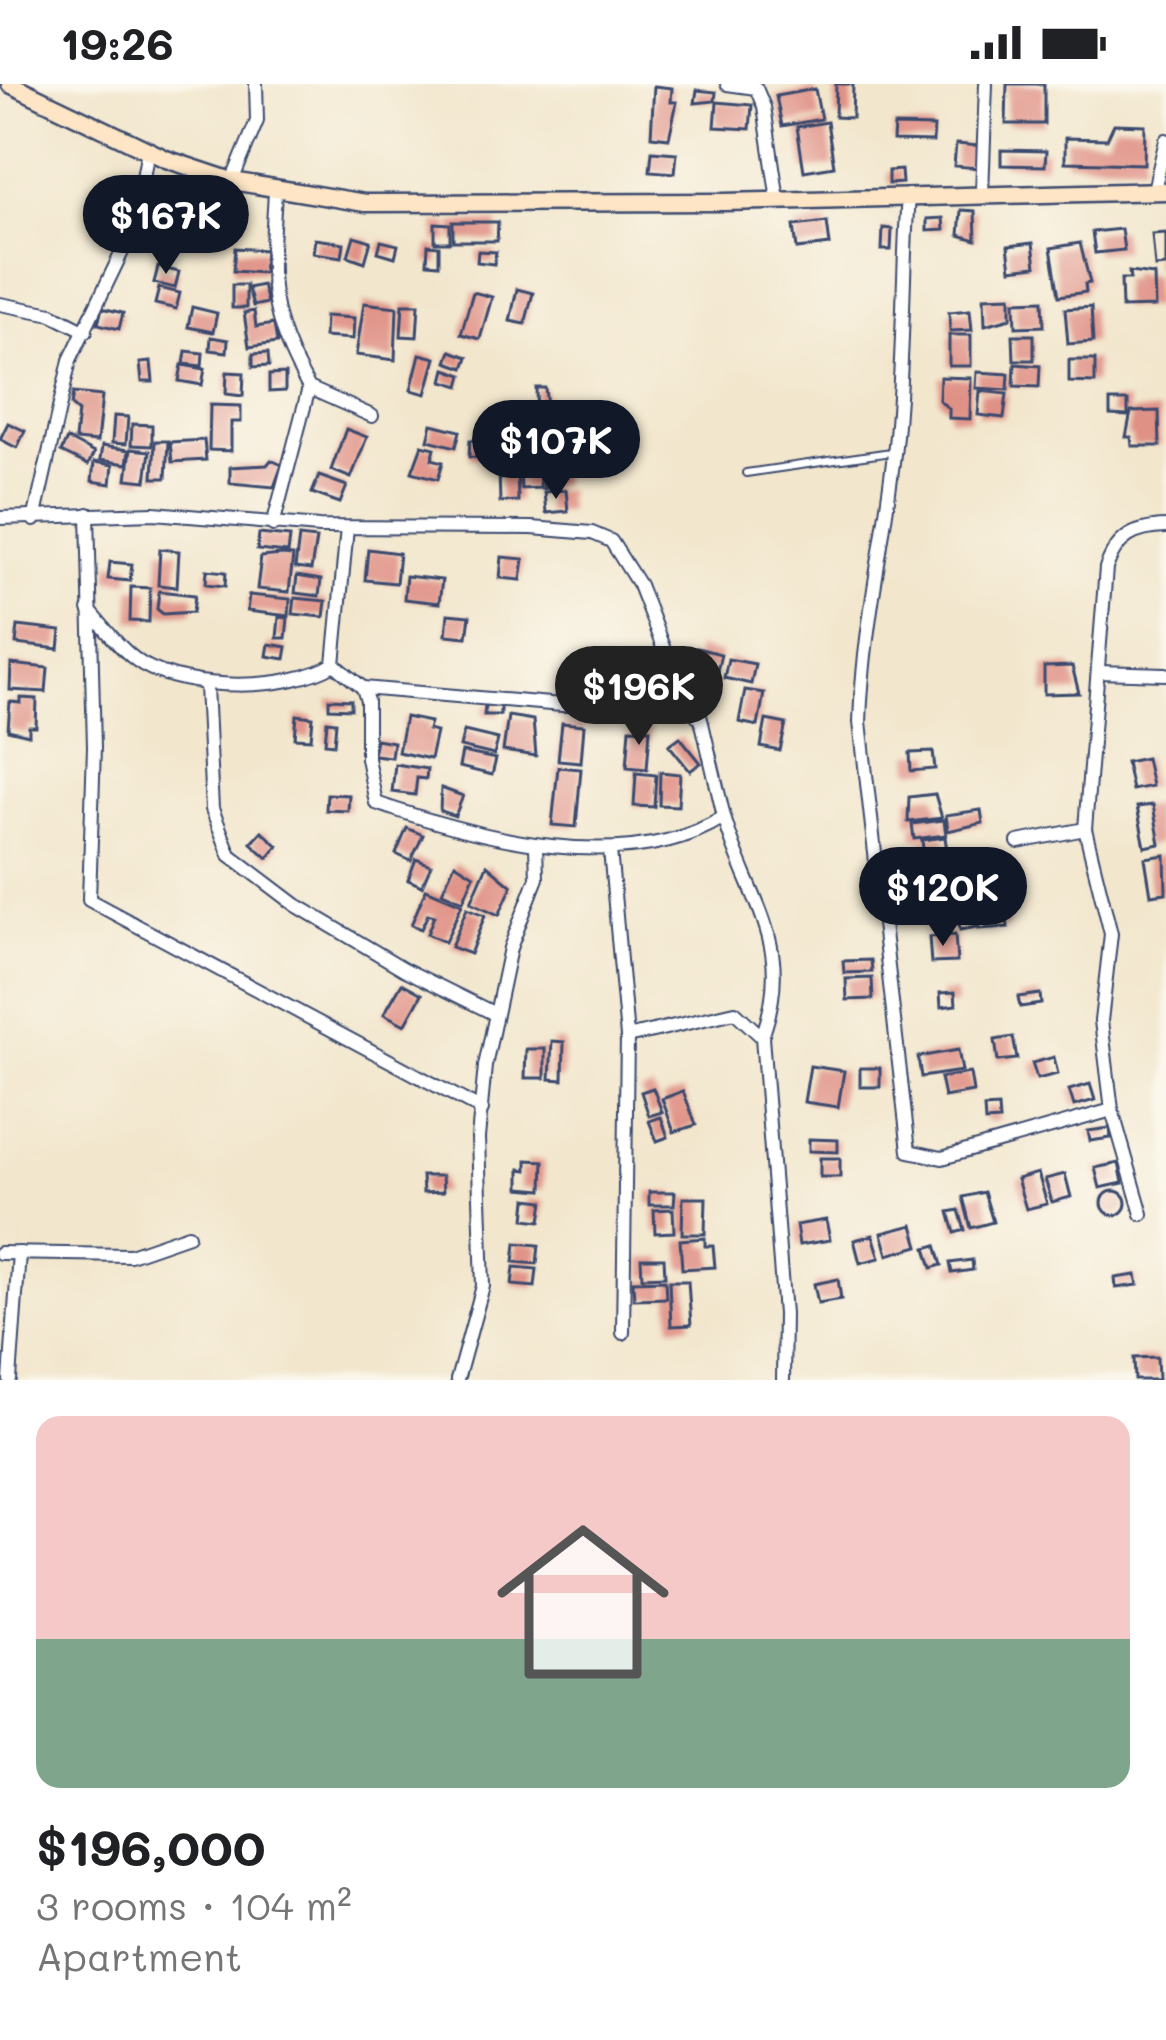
<!DOCTYPE html>
<meta charset="utf-8">
<style>
:root{--surface:#fff;--page:#f2f2f2;--text:#202124;--muted:#757577;--accent:#111827}
body{margin:0;font-family:Mali,sans-serif;background:var(--page);color:var(--text);height:100vh;display:flex;flex-direction:column;font-size:45px;white-space:nowrap}
*{box-sizing:border-box;margin:0}
p{font-size:39px;color:var(--muted)}
.icon{flex:none;width:66px;height:66px;fill:none;stroke:currentColor;stroke-width:2;stroke-linecap:round;stroke-linejoin:round}
.map{position:relative;height:1296px;overflow:hidden}
.side{display:flex;flex-direction:column;background:var(--surface);flex:1}
.side>*{flex:none}
.price{position:absolute;translate:-50% -102px;padding:0 27px;border-radius:42px;background:var(--accent);color:#fff;font-size:39px;line-height:78px;filter:drop-shadow(0 3px 6px #0008)}
.price::after{content:'';position:absolute;left:50%;top:72px;width:36px;height:27px;margin-left:-18px;background:inherit;clip-path:polygon(0 0,100% 0,50% 100%)}
.price.current{background:#222;color:#fff}
ul{padding:0;list-style:none}
li{display:grid;align-content:center;gap:24px;height:636px;padding:0 36px}
li span{display:grid;place-items:center;height:372px;border-radius:24px;color:#555}
li>.icon{margin-inline-start:auto}
span .icon{width:216px;height:216px;fill:#fffc;stroke-width:1}
li b{font-size:51px}
.status{display:flex;justify-content:space-between;align-items:center;height:84px;padding:0 60px;background:var(--surface);direction:ltr}
.status svg{height:33px;fill:currentColor}
.map>svg:first-child{display:block}
</style>
<div class="status"><b>19:26</b><svg viewBox="0 0 49 12"><path d="M0 12V9h3v3zM5 12V6h3v6zM10 12V3h3v9zM15 12V0h3v12zM26 1h20v11H26zM47 4h2v5h-2z"/></svg></div>
<div class="map">
<svg width="1166" height="1296" viewBox="0 0 1166 1296">
<rect width="100%" height="100%" fill="#fbf7ec"/>
<filter id="ink" filterUnits="userSpaceOnUse"><feTurbulence type="fractalNoise" baseFrequency=".00833" numOctaves="2"/><feDisplacementMap in="SourceGraphic" scale="24" xChannelSelector="R" yChannelSelector="G"/><feConvolveMatrix kernelMatrix="1 2 1 2 8 2 1 2 1" color-interpolation-filters="sRGB"/></filter>
<filter id="wash" filterUnits="userSpaceOnUse"><feTurbulence type="fractalNoise" baseFrequency=".004" numOctaves="4" result="noise"/><feDisplacementMap in="SourceGraphic" scale="48" xChannelSelector="R" yChannelSelector="G"/><feGaussianBlur stdDeviation="2.7" result="paint"/><feColorMatrix in="noise" values="0 0 0 0 0 0 0 0 0 0 0 0 0 0 0 0 0 1.4 0 .05"/><feComposite in="paint" operator="in"/></filter>
<g filter="url(#wash)">
<rect width="100%" height="100%" fill="#f2e6cc"/>
<g id="blocks">
<!-- building -->
<g fill="#e09186">
<path d="M836 0H853L852 34 835 33Z"/>
<path d="M1007 0H1044V40H1006Z"/>
<path d="M654 2 672 4 671 18H677L669 54 651 52Z"/>
<path d="M815 5 821 35 782 42 776 12Z"/>
<path d="M697 6 716 8 715 17 695 19Z"/>
<path d="M717 18 752 21 750 45 715 43Z"/>
<path d="M827 38 834 82 804 87 797 43Z"/>
<path d="M1114 40 1145 41 1144 80 1065 78V54L1107 55Z"/>
<path d="M894 42 934 43 933 58 893 57Z"/>
<path d="M956 60 980 62 978 84 954 82Z"/>
<path d="M1001 66 1046 67 1045 82 1001 81Z"/>
<path d="M652 67 677 69 675 89 650 87Z"/>
<path d="M901 86 902 99 888 100V87Z"/>
<path d="M961 126 975 127 976 156 959 151Z"/>
<path d="M943 134 944 146 927 147V135Z"/>
<path d="M453 138H498L497 157H453Z"/>
<path d="M827 138 830 161 797 165 794 142Z"/>
<path d="M435 139 450 140V158H435Z"/>
<path d="M883 144 892 145 891 166H882Z"/>
<path d="M1121 145 1124 166 1095 169 1092 148Z"/>
<path d="M1166 149V182L1155 183 1152 150Z"/>
<path d="M354 152 371 157 365 178 348 172Z"/>
<path d="M315 155 344 159 342 173 313 169Z"/>
<path d="M381 157 398 161 395 173 378 168Z"/>
<path d="M1033 159 1036 182 1011 185 1008 162Z"/>
<path d="M1080 159 1090 199 1085 200 1086 208 1059 212 1051 164Z"/>
<path d="M428 161 439 162V180L427 179Z"/>
<path d="M235 164 265 166 263 189 233 187Z"/>
<path d="M478 167 496 168 494 180 477 178Z"/>
<path d="M158 183 179 188 175 204 154 199Z"/>
<path d="M1129 188 1154 191 1155 223 1122 224 1121 195H1130Z"/>
<rect x="232" y="201" width="14" height="23"/>
<path d="M262 201 267 219 253 222 248 204Z"/>
<path d="M159 204 180 209 176 225 155 220Z"/>
<path d="M517 205 533 209 525 240 510 237Z"/>
<path d="M473 208 492 213 480 255 461 250Z"/>
<path d="M1011 212V234L985 241 984 213Z"/>
<path d="M1043 216 1044 242 1016 243 1015 217Z"/>
<path d="M364 219 397 223 395 276 356 271Z"/>
<path d="M403 220H419L417 253 401 252Z"/>
<path d="M192 223 217 229 213 248 188 243Z"/>
<path d="M1091 223 1093 258 1068 260 1065 225Z"/>
<path d="M102 224 123 229 119 245 98 240Z"/>
<path d="M970 226 972 246 950 247 949 228Z"/>
<path d="M254 227 256 243 274 240 277 259 249 263 244 229Z"/>
<path d="M325 232 354 234 353 255 324 253Z"/>
<rect x="949" y="251" width="22" height="31"/>
<path d="M1013 251H1034V276H1014Z"/>
<path d="M211 253 228 256 227 268 210 266Z"/>
<path d="M186 267 203 269 202 282 184 280Z"/>
<path d="M451 267 468 273 464 284 447 278Z"/>
<path d="M268 269 269 282 253 283V270Z"/>
<path d="M420 270 436 274 426 310 411 306Z"/>
<path d="M1069 276H1095V299L1069 298Z"/>
<path d="M151 278 153 298H142L140 279Z"/>
<path d="M1015 280 1040 282 1039 303 1014 302Z"/>
<path d="M182 281 205 285 202 301 179 297Z"/>
<path d="M446 285 463 291 460 302 443 297Z"/>
<path d="M227 288 244 289 243 312 226 310Z"/>
<path d="M977 288 1009 290 1008 306 976 304Z"/>
<path d="M285 290V307L269 308V291Z"/>
<path d="M940 293 971 294 970 335 949 334V325L939 316Z"/>
<path d="M536 304H545L549 342H537Z"/>
<path d="M980 307 1007 310 1004 334 978 331Z"/>
<path d="M73 309 102 312 97 358 75 356 78 328 71 322Z"/>
<path d="M1110 317H1128V332L1110 331Z"/>
<path d="M210 321 241 322V338H231V367L209 366Z"/>
<path d="M530 324 531 343 512 344 511 325Z"/>
<path d="M1159 327 1160 362H1132L1131 353H1126L1131 328Z"/>
<path d="M114 332 128 333 126 360 112 359Z"/>
<path d="M8 339 25 347 17 364 0 355Z"/>
<path d="M132 340 152 341V362L131 361Z"/>
<path d="M432 340 460 347 456 363 428 356Z"/>
<path d="M346 345 367 353 351 394 331 386Z"/>
<path d="M546 348 547 368 537 369 533 349Z"/>
<path d="M532 349 533 368 514 369 513 350Z"/>
<path d="M67 355 94 369 88 381 61 368Z"/>
<path d="M204 356 206 376 172 378 170 358Z"/>
<path d="M470 356 482 357 481 374 469 373Z"/>
<path d="M155 357H168L166 394H153Z"/>
<path d="M422 361 435 364 432 375 443 378 438 395 412 388Z"/>
<path d="M102 362 129 366 127 380 100 376Z"/>
<path d="M131 365 150 367 146 397 127 395Z"/>
<path d="M271 376 282 381 274 403 230 399V383L267 381Z"/>
<path d="M94 378 113 381 111 400 92 397Z"/>
<path d="M543 383H562V399L543 405Z"/>
<path d="M539 385 540 404 521 405 520 386Z"/>
<path d="M499 388H517L518 417 500 418Z"/>
<path d="M319 392 347 402 340 419 312 409Z"/>
<path d="M566 406 568 427 546 429 544 408Z"/>
<path d="M259 450 290 453 288 469 257 466Z"/>
<path d="M299 453 316 455 311 486 295 484Z"/>
<path d="M160 465 179 467 177 503 158 501Z"/>
<path d="M368 465 399 469 396 499 365 496Z"/>
<path d="M282 471 293 472 289 508 257 505 261 473Z"/>
<path d="M502 473 524 475 521 496 500 494Z"/>
<path d="M110 478 132 480 130 497 108 495Z"/>
<path d="M207 486 226 488 225 502 206 500Z"/>
<path d="M297 492 321 496 319 512 295 509Z"/>
<path d="M406 492 442 496 439 519 404 515Z"/>
<path d="M131 503 150 504 149 538 130 537Z"/>
<path d="M159 507 195 511 193 528 163 530 157 525Z"/>
<path d="M249 511 290 515 289 532 247 527Z"/>
<path d="M295 514 326 517 324 533 293 530Z"/>
<path d="M448 530 470 532 467 553 446 551Z"/>
<path d="M279 533 288 534 286 554H277Z"/>
<path d="M18 542 61 547 59 565 16 560Z"/>
<path d="M269 560 287 563 285 575 267 572Z"/>
<path d="M697 564 721 570 717 587 693 581Z"/>
<path d="M728 575 755 580 751 600 724 594Z"/>
<path d="M11 580 48 584 46 608 10 606Z"/>
<path d="M1072 582 1079 609 1044 610V583Z"/>
<path d="M745 606 764 609 758 642 739 638Z"/>
<path d="M21 614 37 615 36 643H29V651L8 646 10 618 21 619Z"/>
<path d="M329 615 351 616V625L329 624Z"/>
<path d="M485 621 500 622V631H484Z"/>
<path d="M297 631 313 633 311 655 295 654Z"/>
<path d="M508 632 533 636 536 672 503 667Z"/>
<path d="M405 633 430 638 428 646 436 648 430 675 398 668Z"/>
<path d="M766 636 786 640 780 667 761 663Z"/>
<path d="M327 637 336 638 334 660 325 659Z"/>
<path d="M562 639 584 641 581 678 558 676Z"/>
<path d="M630 644 650 645 647 685 627 683Z"/>
<path d="M464 647 498 655 494 671 460 663Z"/>
<path d="M680 653 701 679 690 687 669 661Z"/>
<path d="M376 655 393 658 391 673 373 671Z"/>
<path d="M462 668 496 675 492 691 459 683Z"/>
<path d="M933 668 935 685 911 687 910 669Z"/>
<path d="M1146 674 1152 702 1132 706 1126 678Z"/>
<path d="M395 680 427 685 426 695 417 694 415 711 392 708Z"/>
<path d="M558 683 581 685 576 743 552 741Z"/>
<path d="M660 688 680 690 678 722 659 721Z"/>
<path d="M636 689 656 691 654 723 634 722Z"/>
<path d="M441 704 463 712 455 732 440 727Z"/>
<path d="M327 710 349 711 348 727 326 726Z"/>
<path d="M935 710 942 734 908 738 909 713Z"/>
<path d="M1153 721 1160 760 1145 763 1137 723Z"/>
<path d="M981 726 983 739 948 747 946 731Z"/>
<path d="M944 736 946 751 914 755 912 740Z"/>
<path d="M407 744 423 751 411 777 396 770Z"/>
<path d="M262 747 278 762 268 774 251 759Z"/>
<path d="M945 753 951 794 934 796V773L924 774 922 756Z"/>
<path d="M1165 771 1166 809 1151 811 1145 774Z"/>
<path d="M416 775 431 781 422 802 408 796Z"/>
<path d="M455 779 474 791 463 817 442 808Z"/>
<path d="M487 781 512 802 499 831 471 818Z"/>
<path d="M1005 797 1007 813 972 817 977 843 960 846 954 805 972 808 971 800Z"/>
<path d="M426 805 462 820 445 858 427 850 434 832 428 830 421 845 411 841Z"/>
<path d="M1006 820 1008 843 979 845 977 823Z"/>
<path d="M467 824 485 831 470 870 451 863Z"/>
<path d="M955 851 957 878 931 879 929 853Z"/>
<path d="M871 876 872 888 844 889 843 877Z"/>
<path d="M872 894 873 915 847 916 846 895Z"/>
<path d="M402 899 422 910 405 941 384 930Z"/>
<path d="M955 908 956 921 941 923 940 909Z"/>
<path d="M1040 910 1041 920 1020 923 1018 913Z"/>
<path d="M1013 953 1017 975 998 977 995 956Z"/>
<path d="M552 957 564 958 563 996 550 995Z"/>
<path d="M526 965H545V994H525Z"/>
<path d="M958 966 962 987 921 993 918 973Z"/>
<path d="M1054 973 1058 990 1037 995 1032 979Z"/>
<path d="M810 982 844 987 838 1023 804 1018Z"/>
<rect x="860" y="984" width="20" height="19"/>
<path d="M970 989 973 1008 944 1013 940 994Z"/>
<path d="M1090 1000 1095 1016 1074 1022 1069 1006Z"/>
<path d="M653 1004 662 1028 649 1032 641 1008Z"/>
<path d="M683 1007 696 1041 674 1048 662 1015Z"/>
<path d="M998 1023 999 1037 985 1038 984 1024Z"/>
<path d="M661 1033 668 1053 657 1057 649 1037Z"/>
<path d="M1110 1044 1111 1054 1090 1057 1088 1047Z"/>
<path d="M809 1055 838 1056V1068L809 1067Z"/>
<rect x="820" y="1074" width="20" height="19"/>
<path d="M527 1076 544 1077 543 1106 520 1104V1085L527 1086Z"/>
<path d="M1119 1079 1123 1099 1100 1104 1095 1084Z"/>
<path d="M1038 1089 1047 1120 1026 1125 1017 1095Z"/>
<path d="M1065 1090 1071 1113 1052 1118 1045 1095Z"/>
<path d="M422 1092H442L443 1108 423 1109Z"/>
<circle cx="1114" cy="1119" r="12"/>
<path d="M649 1108H675L674 1121H649Z"/>
<path d="M984 1108 993 1138 971 1144 963 1113Z"/>
<path d="M683 1114H706L705 1150H682Z"/>
<path d="M527 1115 544 1117 541 1137 525 1135Z"/>
<path d="M673 1125 674 1148 655 1149 654 1126Z"/>
<path d="M959 1126 965 1146 955 1149 949 1128Z"/>
<path d="M826 1136 830 1156 799 1161 796 1141Z"/>
<path d="M913 1141 919 1162 888 1171 882 1149Z"/>
<path d="M873 1151 880 1174 860 1179 854 1156Z"/>
<path d="M705 1154V1162H713L715 1183 682 1185 680 1156Z"/>
<path d="M516 1159 539 1161 537 1180 514 1178Z"/>
<path d="M936 1161 942 1181 932 1184 926 1164Z"/>
<path d="M641 1174H664L665 1192 642 1193Z"/>
<path d="M972 1176 973 1186 952 1189 950 1179Z"/>
<path d="M514 1183 537 1185 535 1203 512 1201Z"/>
<path d="M1136 1191 1138 1201 1116 1204 1115 1194Z"/>
<path d="M838 1195 841 1215 818 1219 814 1200Z"/>
<path d="M665 1196 666 1214 634 1215 633 1197Z"/>
<path d="M669 1197H688L691 1241 671 1242Z"/>
<path d="M1157 1273 1158 1296H1135L1134 1274Z"/>
</g>
</g>
</g>
<g filter="url(#ink)">
<use href="#blocks" fill-opacity="0" stroke="#3b4a6e" stroke-width="3"/>
<g fill="none" stroke-linecap="round" stroke-linejoin="round">
<defs>
<path id="lane" d="M746 389 891 368"/>
<g id="street">
<path d="M727 0 756 4 764 23 778 116"/>
<path d="M232 97 257 37 256 0"/>
<path d="M1154 106 1166 56"/>
<path d="M275 108C270 193 265 227 309 304L372 332"/>
<path d="M982 110 986 0"/>
<path d="M908 111C902 194 904 280 895 361 885 454 863 544 860 638L909 1067 942 1074 1112 1026"/>
<path d="M0 220 52 230 86 247"/>
<path d="M88 430 94 663 89 816 482 1026"/>
<path d="M0 434 154 429 319 443 532 444 592 449 611 457 639 501 685 620 701 635 724 733C627 794 477 754 376 719L367 674V617L363 604 334 580"/>
<path d="M34 436 70 276 134 143 148 66"/>
<path d="M273 441 309 304"/>
<path d="M89 526C105 544 121 567 142 580 188 607 288 608 334 580"/>
<path d="M334 580 347 444"/>
<path d="M1098 588 1166 590"/>
<path d="M206 602 212 725 230 771 296 821 404 885 495 930"/>
<path d="M363 604 562 621 685 620"/>
<path d="M724 733C749 820 796 860 762 953"/>
<path d="M1018 758 1085 745"/>
<path d="M610 766 627 953 623 1249"/>
<path d="M627 953 735 928 762 953 784 1230 783 1296"/>
<path d="M1142 1130 1112 1026 1101 937 1111 850 1085 745 1106 484C1117 453 1134 444 1166 443"/>
<path d="M0 1169 130 1171 188 1151"/>
<path d="M10 1296 19 1169"/>
<path d="M457 1296 483 1202 478 1054 485 982 510 864 537 794 536 762"/>
</g>
<path id="secondary" d="M10 0 166 75 232 97 365 119 724 118 1166 107"/>
</defs>
<!-- lane casing -->
<use href="#lane" stroke="#3b4a6e" stroke-width="10"/>
<!-- street casing -->
<use href="#street" stroke="#3b4a6e" stroke-width="16"/>
<!-- secondary casing -->
<use href="#secondary" stroke="#3b4a6e" stroke-width="21"/>
<!-- lane -->
<use href="#lane" stroke="#fff" stroke-width="6"/>
<!-- street -->
<use href="#street" stroke="#fff" stroke-width="12"/>
<!-- secondary -->
<use href="#secondary" stroke="#fde5c5" stroke-width="16"/>
</g>
</g>
</svg>
<b class="price" style="left:166px;top:193px">$167K</b>
<b class="price" style="left:556px;top:418px">$107K</b>
<b class="price current" style="left:639px;top:664px">$196K</b>
<b class="price" style="left:943px;top:865px">$120K</b>
</div>
<section class="side">
<ul>
<li><span style="background:linear-gradient(#f6c9c9 60%,#7fa58c 0)"><svg class="icon" aria-label="home" viewBox="0 0 24 24"><path d="M3 11l9-7 9 7M6 9v11h12V9"/></svg></span><div><b>$196,000</b><p>3 rooms · 104 m²</p><p>Apartment</p></div></li>
</ul>
</section>
